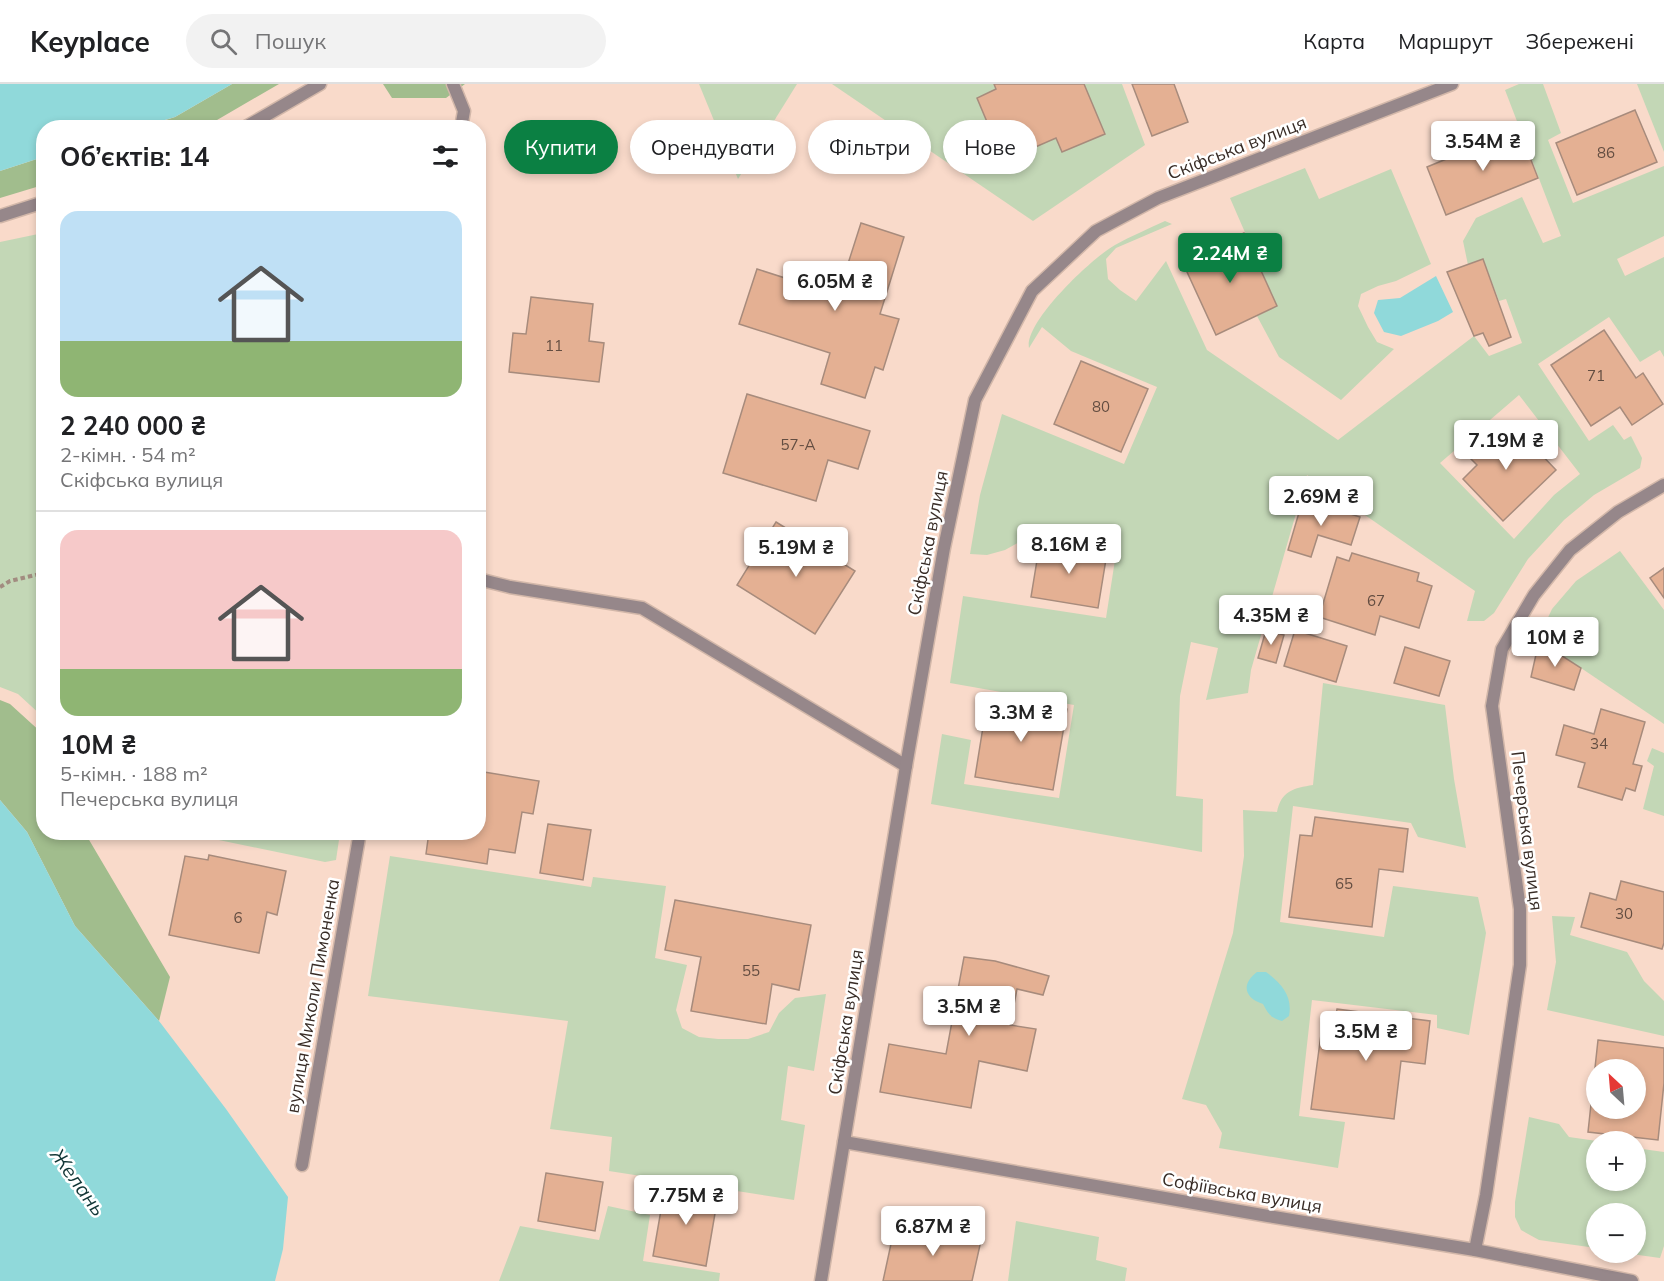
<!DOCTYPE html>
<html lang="uk">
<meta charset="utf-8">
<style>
:root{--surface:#fff;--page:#f2f2f2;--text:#202124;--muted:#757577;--line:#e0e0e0;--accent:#0b8043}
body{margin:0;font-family:Mulish,sans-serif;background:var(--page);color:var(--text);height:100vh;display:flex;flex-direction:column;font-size:22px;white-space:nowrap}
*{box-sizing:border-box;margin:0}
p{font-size:20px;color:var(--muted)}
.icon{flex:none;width:33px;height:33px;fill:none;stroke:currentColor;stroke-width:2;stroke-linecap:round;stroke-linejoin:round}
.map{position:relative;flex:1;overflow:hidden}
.sheet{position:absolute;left:36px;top:36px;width:450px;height:720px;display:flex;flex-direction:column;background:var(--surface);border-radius:24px;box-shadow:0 3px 9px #0003}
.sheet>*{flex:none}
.hud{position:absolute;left:504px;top:36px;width:570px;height:54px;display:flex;gap:12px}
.needle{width:39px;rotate:334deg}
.controls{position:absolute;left:1586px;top:975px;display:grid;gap:12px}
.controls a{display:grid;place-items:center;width:60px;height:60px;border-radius:50%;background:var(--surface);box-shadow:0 3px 9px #0003;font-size:30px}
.price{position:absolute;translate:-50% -51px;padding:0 14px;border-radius:6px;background:#fff;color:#222;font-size:20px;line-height:39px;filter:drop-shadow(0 2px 3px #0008)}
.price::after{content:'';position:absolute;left:50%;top:36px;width:18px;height:14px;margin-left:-9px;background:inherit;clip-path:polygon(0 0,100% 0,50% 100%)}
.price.active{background:var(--accent);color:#fff}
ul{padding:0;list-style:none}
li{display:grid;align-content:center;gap:12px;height:318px;padding:0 24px}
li+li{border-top:2px solid var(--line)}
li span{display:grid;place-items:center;height:186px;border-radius:18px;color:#555}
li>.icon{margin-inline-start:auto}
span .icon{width:108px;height:108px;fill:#fffc;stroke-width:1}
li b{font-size:26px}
h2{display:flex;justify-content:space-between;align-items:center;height:72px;padding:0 24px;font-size:26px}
.pill{padding:0 21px;border-radius:27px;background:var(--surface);box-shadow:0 3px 9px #0003;font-size:21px;line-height:54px}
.pill.active{background:var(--accent);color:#fff}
header{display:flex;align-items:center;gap:36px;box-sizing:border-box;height:84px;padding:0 30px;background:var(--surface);border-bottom:2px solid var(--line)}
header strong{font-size:28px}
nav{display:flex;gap:33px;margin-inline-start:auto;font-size:21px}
.search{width:420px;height:54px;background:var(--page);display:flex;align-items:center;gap:15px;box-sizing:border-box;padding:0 21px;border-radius:33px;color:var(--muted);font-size:22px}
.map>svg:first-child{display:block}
</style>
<header>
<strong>Keyplace</strong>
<div class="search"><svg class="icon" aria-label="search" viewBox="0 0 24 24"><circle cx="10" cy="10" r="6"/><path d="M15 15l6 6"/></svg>Пошук</div>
<nav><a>Карта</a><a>Маршрут</a><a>Збережені</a></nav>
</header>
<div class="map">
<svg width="1664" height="1197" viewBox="0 0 1664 1197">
<rect width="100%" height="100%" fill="#f9daca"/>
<!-- green -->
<g fill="#c3d7b6" fill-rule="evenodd">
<path d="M699 0H797L738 95Z"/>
<path d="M832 0H1122L1145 61 1033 137Z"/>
<path d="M1519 0H1543L1561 49 1548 56 1573 119 1664 82V152L1617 175 1625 192 1664 173V273L1660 266 1640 278 1609 233 1538 280 1589 357 1613 341 1624 356 1631 352 1642 374 1640 384 1594 411 1564 436 1528 475 1494 529 1484 537H1467L1475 507 1307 391 1251 586 1248 609 1206 616 1218 564 1191 558 1180 612 1176 712 1203 715 1202 768 931 720 942 650 971 656 964 700 1059 714 1074 621 950 599 963 512 1106 534 1117 463 1032 451 1005 466 987 471 970 470 980 411 1002 330 1124 380 1157 303 1071 267 1042 243 1029 264C1024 238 1093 173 1115 161 1131 152 1148 145 1165 137L1172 140 1116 164 1106 175 1108 195 1120 206 1136 217 1166 177 1207 266 1338 356 1474 252 1489 272 1522 259 1506 215 1499 217 1483 175 1468 181 1463 157 1476 134 1522 113 1543 159 1561 152 1505 6ZM1519 311 1580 390 1554 411 1514 455 1440 379Z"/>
<path d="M1637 0H1664V68Z"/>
<path d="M1305 84 1319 115 1391 85 1431 180 1396 197 1378 202 1361 210 1358 222 1368 243 1377 258 1394 265 1341 316 1279 273 1257 232 1277 222 1230 114Z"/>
<path d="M43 149H44L43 633 18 610 0 603V158Z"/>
<path d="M1620 467 1664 526V640L1538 555 1552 525 1576 497Z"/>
<path d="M1323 599 1445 621 1454 695 1466 764 1418 753 1411 739 1293 722 1280 838 1384 853 1393 802 1478 813 1486 849 1469 951 1437 944V931L1312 916 1299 1032 1345 1038 1338 1084 1219 1064 1222 1049 1206 1021 1182 1015 1233 849 1244 772 1243 726 1277 728C1281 707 1294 704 1313 701Z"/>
<path d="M1652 664 1664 669V732L1643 725 1654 682 1647 677Z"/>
<path d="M185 749H340L336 776 325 778Z"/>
<path d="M390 772 591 803 593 793 666 802 655 874 687 881 676 926 682 944 699 953 718 955H748L769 948 779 929 795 914 826 910 814 987 788 982 781 1036 805 1041 794 1116 609 1087 612 1053 550 1045 568 937 368 912Z"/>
<path d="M1552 832 1575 833 1570 851 1627 868 1644 897 1664 917V952L1547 926 1556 878Z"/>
<path d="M1529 1033 1559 1040 1569 1053 1597 1057 1596 1096H1635V1064L1664 1068V1162L1660 1174 1624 1169 1635 1168V1130H1596V1164L1539 1156 1521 1146 1515 1133V1118Z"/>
<path d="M608 1122 650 1131 643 1177 720 1189 719 1197H499L520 1142 599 1156Z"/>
<path d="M1016 1137 1099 1153 1096 1176 1127 1184 1125 1197H1008Z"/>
</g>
<!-- forest -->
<g fill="#a1bd8d">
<path d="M232 0H279L205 43 141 44 175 33Z"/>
<path d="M383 0H465L446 14H392Z"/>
<path d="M43 73V101L0 114V87Z"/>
<path d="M0 616 10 620 43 650 44 748 85 749 170 893 159 937 75 842 27 748 0 716Z"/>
</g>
<!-- water -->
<g fill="#90d9da">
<path d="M0 0H232L175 33 141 43 44 44 43 73 0 87Z"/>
<path d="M1436 192 1453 228 1438 237 1401 252 1384 248 1374 229 1378 216 1400 214Z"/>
<path d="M0 716 27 748 75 842 159 937 226 1025 288 1113 283 1165 275 1197H0Z"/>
<path d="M1257 888H1266C1281 899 1293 912 1289 932L1282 937C1271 934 1268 930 1263 920 1244 914 1241 900 1257 888Z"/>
</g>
<!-- building -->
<g fill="#e4b093" stroke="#a78b7c" stroke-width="1.5" fill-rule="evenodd">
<path d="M994 0H1084L1105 50 1062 68 1056 54 1024 68 1019 55 998 64 977 14 996 5Z"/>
<path d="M1132 0H1174L1188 38 1152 52Z"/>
<path d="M1635 26 1657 78 1577 111 1556 59Z"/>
<path d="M1519 45 1538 94 1446 131 1427 83Z"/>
<path d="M861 139 904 153 880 230 899 235 883 286 875 283 865 314 821 300 830 269 739 240 757 185 838 211Z"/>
<path d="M1244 149 1277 222 1216 251 1182 177Z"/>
<path d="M1483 175 1511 253 1489 262 1483 249 1474 252 1447 188Z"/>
<path d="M531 213 593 220 589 257 604 259 599 298 509 288 513 249 526 250Z"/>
<path d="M1604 246 1636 294 1643 289 1663 320 1632 341 1620 323 1591 342 1551 281Z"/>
<path d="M1081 277 1148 305 1121 368 1054 340Z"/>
<path d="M747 310 870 347 858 385 828 376 816 417 723 389Z"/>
<path d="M1490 344 1503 357 1516 344 1556 386 1503 437 1463 395 1477 381 1464 368Z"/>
<path d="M1303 415 1360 433 1351 461 1318 451 1311 473 1288 466Z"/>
<path d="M776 438 855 487 815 550 737 501Z"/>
<path d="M1040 458 1107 469 1098 524 1031 513Z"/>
<path d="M1352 469 1419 489 1417 497 1432 502 1419 544 1380 532 1375 551 1319 533 1337 473 1349 477Z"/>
<path d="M1664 484V514L1650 494Z"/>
<path d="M1266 546 1284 551 1276 579 1258 574Z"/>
<path d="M1295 546 1347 562 1336 598 1284 582Z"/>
<path d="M1539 557 1581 584 1574 606 1531 593Z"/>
<path d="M1405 563 1450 577 1439 612 1394 599Z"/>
<path d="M988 612 1067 625 1053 706 975 693Z"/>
<path d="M1601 625 1645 638 1633 680 1642 682 1635 707 1626 704 1622 716 1578 703 1585 679 1556 671 1564 641 1594 650Z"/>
<path d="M478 687 539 697 533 730 522 728 515 769 489 765 487 780 426 770 429 748H478Z"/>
<path d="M1315 733 1408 745 1403 788 1379 785 1372 843 1289 833 1300 751 1312 752Z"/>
<path d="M548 740 591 746 583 796 540 789Z"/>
<path d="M209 771 286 787 277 831 267 828 259 869 169 851 185 772 208 776Z"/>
<path d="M1621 797 1664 808V859L1662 865 1581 843 1590 809 1616 816Z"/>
<path d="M675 816 811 841 799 906 772 900 766 940 691 927 701 873 665 866Z"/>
<path d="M964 873 995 877 1049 892 1043 911 1017 905 1010 941 1036 945 1027 987 979 977 971 1024 880 1008 889 960 946 970Z"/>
<path d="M1337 925 1430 937 1425 980 1401 977 1394 1035 1311 1025 1322 943 1334 944Z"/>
<path d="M1598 956 1664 964V999L1658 1056 1588 1048ZM1596 986H1635V1024H1596Z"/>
<path d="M546 1089 603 1098 595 1147 538 1137Z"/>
<path d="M665 1103 718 1112 706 1182 653 1172Z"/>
<path d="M946 1144 982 1152 972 1197H883L894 1146 943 1157Z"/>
</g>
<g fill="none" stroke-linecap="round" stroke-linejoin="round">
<defs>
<g id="minor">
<path d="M453 0 464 27 461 44"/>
<path d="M244 44 320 0"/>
<path d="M0 132 44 118"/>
<path d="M478 495 510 503 642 524 906 682"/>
<path d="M844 1058 1268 1132 1475 1166 1632 1197"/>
<path d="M302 1081 360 748"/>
<path d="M1475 1166 1486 1111 1520 881V825L1492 622 1502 565 1534 511 1570 466 1618 428 1664 401"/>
<path d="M821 1197 906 682 944 464 975 316 1032 207 1096 147 1158 114 1452 0"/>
</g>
</defs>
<!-- minor casing -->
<use href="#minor" stroke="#d2b7a9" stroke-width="15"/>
<!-- path -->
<path stroke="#a28c80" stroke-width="4" stroke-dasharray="4.5 3" stroke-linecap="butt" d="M0 503 10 497 44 489"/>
<!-- minor -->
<use href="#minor" stroke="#96878a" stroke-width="12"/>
</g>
<g text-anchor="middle" stroke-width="5" stroke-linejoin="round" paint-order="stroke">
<!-- number labels -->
<g font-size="15" fill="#634d41">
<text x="1606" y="74">86</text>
<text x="554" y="267">11</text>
<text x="1596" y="297">71</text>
<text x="1101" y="328">80</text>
<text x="798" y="366">57-А</text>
<text x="1376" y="522">67</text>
<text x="1599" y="665">34</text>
<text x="1344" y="805">65</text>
<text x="1624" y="835">30</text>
<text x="238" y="839">6</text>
<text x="751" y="892">55</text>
</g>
<!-- street labels -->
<g font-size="18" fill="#382c26" stroke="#fff">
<text transform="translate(1237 64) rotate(-21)" y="6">Скіфська вулиця</text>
<text transform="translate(928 459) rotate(-79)" y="6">Скіфська вулиця</text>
<text transform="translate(1527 747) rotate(83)" y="6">Печерська вулиця</text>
<text transform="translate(313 912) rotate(-80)" y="6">вулиця Миколи Пимоненка</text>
<text transform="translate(846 938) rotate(-81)" y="6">Скіфська вулиця</text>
<text transform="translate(1242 1109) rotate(10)" y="6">Софіївська вулиця</text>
</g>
<!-- water labels -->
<g font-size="20" font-style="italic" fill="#113636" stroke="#fff">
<text transform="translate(78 1098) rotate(54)" y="7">Желань</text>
</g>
</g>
</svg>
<div class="controls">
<a><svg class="needle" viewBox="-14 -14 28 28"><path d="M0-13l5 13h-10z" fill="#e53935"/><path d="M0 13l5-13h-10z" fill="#757577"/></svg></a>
<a>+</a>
<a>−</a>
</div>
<b class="price" style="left:1483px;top:88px">3.54M ₴</b>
<b class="price active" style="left:1230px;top:200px">2.24M ₴</b>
<b class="price" style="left:835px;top:228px">6.05M ₴</b>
<b class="price" style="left:1506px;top:387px">7.19M ₴</b>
<b class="price" style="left:1321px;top:443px">2.69M ₴</b>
<b class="price" style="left:1069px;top:491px">8.16M ₴</b>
<b class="price" style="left:796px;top:494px">5.19M ₴</b>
<b class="price" style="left:1271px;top:562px">4.35M ₴</b>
<b class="price" style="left:1555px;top:584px">10M ₴</b>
<b class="price" style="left:1021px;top:659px">3.3M ₴</b>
<b class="price" style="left:969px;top:953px">3.5M ₴</b>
<b class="price" style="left:1366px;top:978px">3.5M ₴</b>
<b class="price" style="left:686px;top:1142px">7.75M ₴</b>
<b class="price" style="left:933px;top:1173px">6.87M ₴</b>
<div class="hud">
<a class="pill active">Купити</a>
<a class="pill">Орендувати</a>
<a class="pill">Фільтри</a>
<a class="pill">Нове</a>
</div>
<section class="sheet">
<h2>Об’єктів: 14<svg class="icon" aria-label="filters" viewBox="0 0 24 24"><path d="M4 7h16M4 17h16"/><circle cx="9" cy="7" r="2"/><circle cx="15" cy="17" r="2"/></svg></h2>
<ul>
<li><span style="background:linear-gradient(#bfe0f5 70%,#8fb573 0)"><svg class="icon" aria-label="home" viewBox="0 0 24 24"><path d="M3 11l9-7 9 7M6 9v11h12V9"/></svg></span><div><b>2 240 000 ₴</b><p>2-кімн. · 54 m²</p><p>Скіфська вулиця</p></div></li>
<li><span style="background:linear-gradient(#f6c9c9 75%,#8fb573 0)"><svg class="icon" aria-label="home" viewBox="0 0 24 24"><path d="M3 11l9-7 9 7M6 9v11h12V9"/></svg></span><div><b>10M ₴</b><p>5-кімн. · 188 m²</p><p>Печерська вулиця</p></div></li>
</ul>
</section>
</div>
